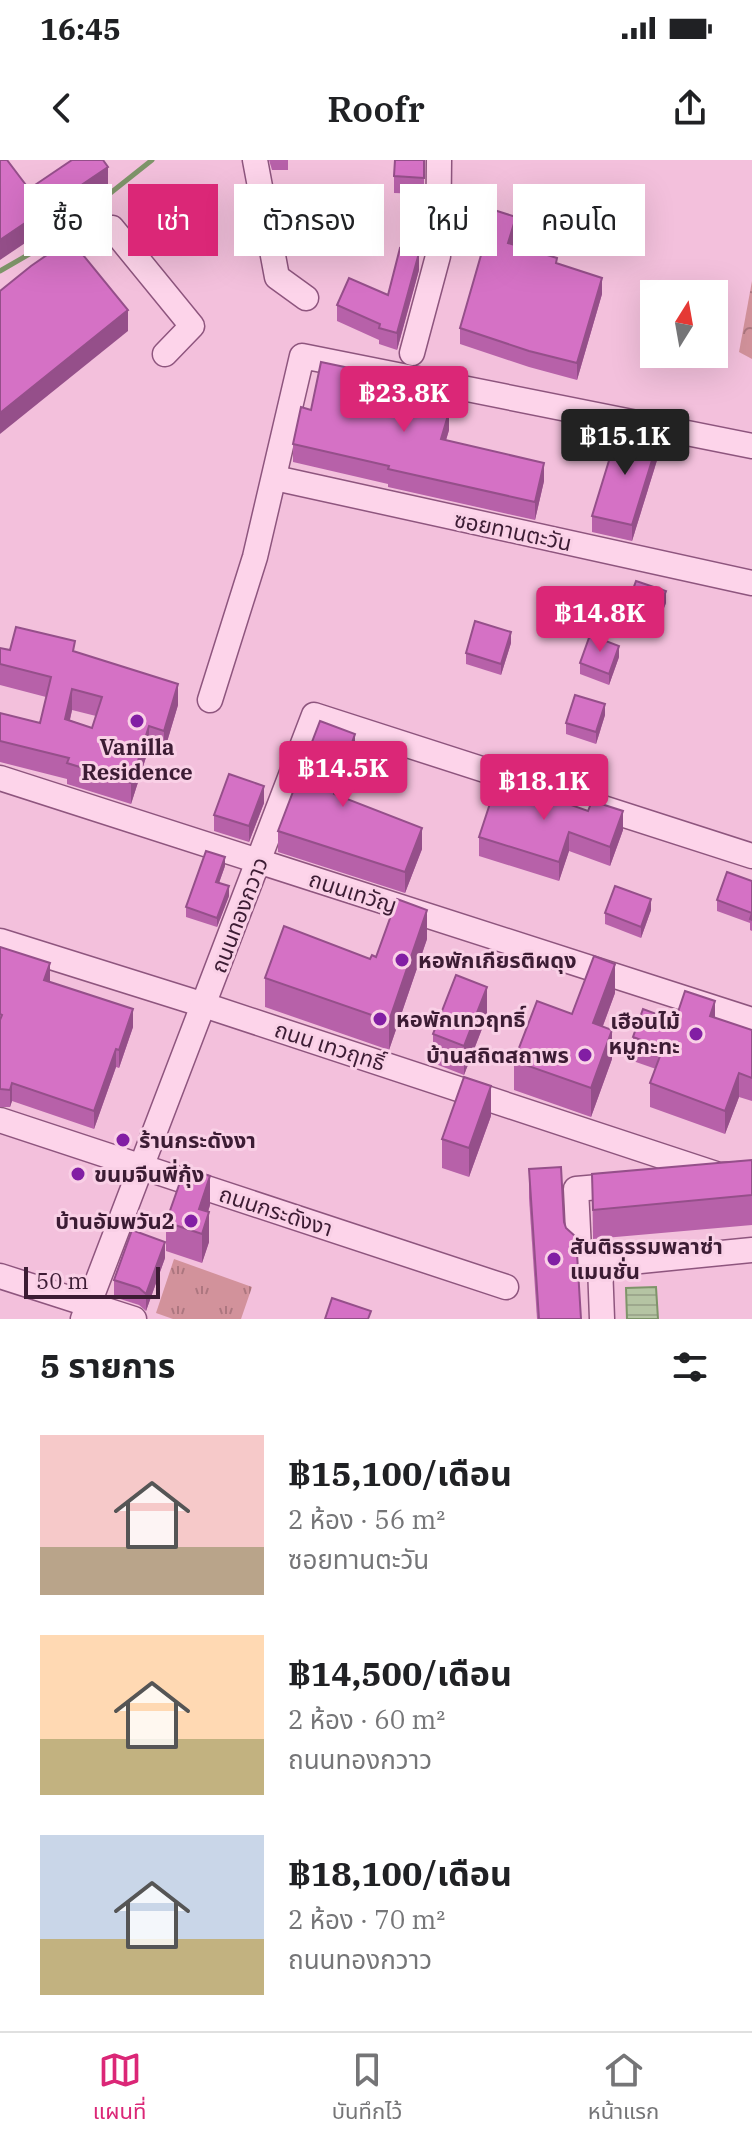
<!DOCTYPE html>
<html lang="th">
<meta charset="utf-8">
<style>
:root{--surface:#fff;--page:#f6f6f6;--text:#202124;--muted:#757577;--line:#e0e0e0;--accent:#db2777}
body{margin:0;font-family:"IBM Plex Serif","Noto Sans Thai",serif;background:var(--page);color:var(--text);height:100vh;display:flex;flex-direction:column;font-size:30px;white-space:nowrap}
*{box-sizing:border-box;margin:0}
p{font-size:26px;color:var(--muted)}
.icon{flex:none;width:44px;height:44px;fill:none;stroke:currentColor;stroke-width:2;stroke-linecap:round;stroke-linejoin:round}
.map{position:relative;height:1159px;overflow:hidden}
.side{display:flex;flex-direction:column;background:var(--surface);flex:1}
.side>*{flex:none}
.top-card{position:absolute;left:24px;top:24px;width:704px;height:72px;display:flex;gap:16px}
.needle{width:52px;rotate:11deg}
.tools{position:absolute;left:640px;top:120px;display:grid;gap:16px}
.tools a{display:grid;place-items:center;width:88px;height:88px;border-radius:0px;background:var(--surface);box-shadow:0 8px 32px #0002;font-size:40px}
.scale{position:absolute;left:24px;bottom:20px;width:136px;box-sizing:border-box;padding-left:8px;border:4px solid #3c1c34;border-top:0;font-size:22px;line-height:28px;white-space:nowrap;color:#3c1c34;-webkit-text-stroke:6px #f9d0e6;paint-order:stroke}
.price{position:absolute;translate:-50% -68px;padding:0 18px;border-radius:8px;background:var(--accent);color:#fff;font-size:26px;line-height:52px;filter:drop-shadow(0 2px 4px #0008)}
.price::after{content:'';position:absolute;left:50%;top:48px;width:24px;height:18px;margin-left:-12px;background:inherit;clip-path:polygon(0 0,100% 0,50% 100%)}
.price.current{background:#222;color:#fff}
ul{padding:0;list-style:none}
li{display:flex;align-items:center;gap:24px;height:200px;padding:0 40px}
li span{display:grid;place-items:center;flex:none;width:224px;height:160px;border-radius:0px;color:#555}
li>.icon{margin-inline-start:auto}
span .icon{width:96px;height:96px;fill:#fffc;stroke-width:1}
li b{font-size:34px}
h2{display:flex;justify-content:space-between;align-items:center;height:96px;padding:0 40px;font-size:34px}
.pill{padding:0 28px;border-radius:0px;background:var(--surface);box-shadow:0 8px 32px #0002;font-size:28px;line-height:72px}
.pill.current{background:var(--accent);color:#fff}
.status{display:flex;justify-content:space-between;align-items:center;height:56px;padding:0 40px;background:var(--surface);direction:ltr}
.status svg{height:22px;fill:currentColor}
header{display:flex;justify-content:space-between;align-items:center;height:104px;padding:0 40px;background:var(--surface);font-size:36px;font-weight:600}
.menu{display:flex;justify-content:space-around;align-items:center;height:112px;border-top:2px solid var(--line);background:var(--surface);font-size:22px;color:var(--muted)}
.menu a{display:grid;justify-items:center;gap:4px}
.menu .current{color:var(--accent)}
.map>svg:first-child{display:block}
</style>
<div class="status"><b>16:45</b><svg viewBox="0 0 49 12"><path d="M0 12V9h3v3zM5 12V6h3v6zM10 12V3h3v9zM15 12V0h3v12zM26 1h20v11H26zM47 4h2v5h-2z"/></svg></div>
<header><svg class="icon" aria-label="back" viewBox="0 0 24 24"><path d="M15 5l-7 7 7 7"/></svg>Roofr<svg class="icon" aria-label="share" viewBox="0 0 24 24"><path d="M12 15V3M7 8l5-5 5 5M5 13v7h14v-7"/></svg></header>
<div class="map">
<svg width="752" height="1159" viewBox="0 0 752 1159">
<defs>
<pattern id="grass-tufts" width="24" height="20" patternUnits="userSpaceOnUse" patternTransform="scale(2)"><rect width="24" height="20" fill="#d2929b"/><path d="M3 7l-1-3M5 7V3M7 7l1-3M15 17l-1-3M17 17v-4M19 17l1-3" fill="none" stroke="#ac767f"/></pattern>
<pattern id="forest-crowns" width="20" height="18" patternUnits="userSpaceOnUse" patternTransform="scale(2)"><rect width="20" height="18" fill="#d2929b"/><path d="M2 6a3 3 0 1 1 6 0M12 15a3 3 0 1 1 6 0" fill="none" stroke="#ac767f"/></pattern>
<pattern id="water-rules" width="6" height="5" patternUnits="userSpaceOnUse" patternTransform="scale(2)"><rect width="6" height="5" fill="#b5c4a3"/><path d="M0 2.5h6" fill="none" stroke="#9da88d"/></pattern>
</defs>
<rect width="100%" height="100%" fill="#f3c0dc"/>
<!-- grass -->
<path fill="url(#grass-tufts)" d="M174 1099 252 1127 241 1159H173L156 1153Z"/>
<!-- forest -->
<path fill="url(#forest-crowns)" d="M752 121V199L739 192Z"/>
<!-- water -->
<path fill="url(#water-rules)" stroke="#7e9469" stroke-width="2" d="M656 1127 658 1159H627L626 1128Z"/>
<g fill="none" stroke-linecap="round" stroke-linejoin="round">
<!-- stream -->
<path stroke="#7e9469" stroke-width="5" d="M0 111 45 85 152 0"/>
<defs>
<g id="minor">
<path d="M255 0 277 117 306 138"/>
<path d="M112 68 192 166 165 194"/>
<path d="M412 193 438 96 439 0"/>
<path d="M275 318 752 423"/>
<path d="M210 540 255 397 302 196 752 286"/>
<path d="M0 618 752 860"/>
<path d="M0 781 204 845 719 1015 752 1014"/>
<path d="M0 960 506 1127"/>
<path d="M600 1105 579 1090 576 1029 622 1025"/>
<path d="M0 1116 134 1159"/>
<path d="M83 1159 314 555 752 696"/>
<path d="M602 1159 600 1105 752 1090"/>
</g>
</defs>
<!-- minor casing -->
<use href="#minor" stroke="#8e557e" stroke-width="27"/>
<!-- minor -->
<use href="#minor" stroke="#fdd4ea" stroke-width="24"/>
</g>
<!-- wall -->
<g fill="#b761a9" fill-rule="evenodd">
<path d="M269 0H288V10H272Z"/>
<path d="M424 0V34L394 33V16Z"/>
<path d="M516 73 513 84 557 104 602 134 577 220 529 207 460 184V168Z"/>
<path d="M419 110 397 190 379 184V180L337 161V145L388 135Z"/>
<path d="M397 225 442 250 449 270 446 280 544 321 535 360 388 327V324L293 302V284L311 250Z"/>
<path d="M658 297 632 381 592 372V356Z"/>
<path d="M666 443 655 470 626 460V449Z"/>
<path d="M511 483 501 515 466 504V493Z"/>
<path d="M0 488 10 490 75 492 178 545 164 592 149 588 131 644 67 624V619L0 602V553L40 563 46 537 0 525ZM72 550 96 556 92 568 70 560Z"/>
<path d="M619 497 609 525 580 514V503Z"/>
<path d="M605 555 596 584 566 574V563Z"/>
<path d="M355 595 340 636 422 689 405 733 278 692V671Z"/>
<path d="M264 643 249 682 214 671V655Z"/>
<path d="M623 670 610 706 569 691 559 721 479 696V677Z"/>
<path d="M225 706 219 723 229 736 217 767 186 757V747Z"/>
<path d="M752 721V771L750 770V763L717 751V740Z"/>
<path d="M651 750 641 778 605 764V753Z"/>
<path d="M427 779 389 890 265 847V818L370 799Z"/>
<path d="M0 787 50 821 49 822 133 867 119 908 116 907 94 969 12 941 10 947H0Z"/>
<path d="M615 833 603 866 612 899 591 957 514 930V901L572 854Z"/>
<path d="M487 856 464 915 433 903V874Z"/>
<path d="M715 858 752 870V941L739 937 725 974 650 947V923L656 909 633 901V877L675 861Z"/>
<path d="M491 956 469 1017 442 1008V979Z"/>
<path d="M752 1000V1065L593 1079 592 1014Z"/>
<path d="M529 1009 564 1062 581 1159H537L529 1038Z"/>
<path d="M210 1045 208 1052 209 1082 202 1103 166 1091V1062Z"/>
<path d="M165 1098 146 1151 139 1145 114 1137V1120Z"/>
</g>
<!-- shaded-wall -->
<g fill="#954f8a">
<path d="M108 7V27L0 100V80Z"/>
<path d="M516 57V73L508 99V83Z"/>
<path d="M419 93V110L397 190V173Z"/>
<path d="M602 118V134L577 220V203Z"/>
<path d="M128 150V171L0 274V253Z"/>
<path d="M449 252V270L441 297V279Z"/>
<path d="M658 281V297L632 381V365Z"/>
<path d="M544 303V321L535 360V342Z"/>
<path d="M666 431V443L655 470V459Z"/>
<path d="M511 472V483L501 515V504Z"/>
<path d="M619 486V497L609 525V514Z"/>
<path d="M178 524V545L164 592V571Z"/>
<path d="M72 529V550L65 580V559Z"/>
<path d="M605 544V555L596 584V572Z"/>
<path d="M149 566V588L131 644V623Z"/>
<path d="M355 574V595L334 655V634Z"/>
<path d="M264 626V643L249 682V666Z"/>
<path d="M623 651V670L610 706V687Z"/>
<path d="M422 668V689L405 733V712Z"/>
<path d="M569 672V691L559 721V702Z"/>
<path d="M225 697V706L216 731V722Z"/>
<path d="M229 726V736L217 767V758Z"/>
<path d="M651 739V750L641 778V767Z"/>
<path d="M427 750V779L389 890V861Z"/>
<path d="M50 803V821L44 838V820Z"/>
<path d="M615 804V833L593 892V863Z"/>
<path d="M487 827V856L464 915V886Z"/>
<path d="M715 841V865L710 856Z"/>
<path d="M133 849V867L119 908V890Z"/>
<path d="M612 870V899L591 957V928Z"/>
<path d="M116 889V907L94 969V951Z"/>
<path d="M739 913V937L725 974V951Z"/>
<path d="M12 923V941L10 947V930Z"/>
<path d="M491 926V956L469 1017V988Z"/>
<path d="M210 1016V1045L201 1074 199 1049Z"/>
<path d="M209 1052V1082L202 1103V1074Z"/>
<path d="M165 1082V1098L146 1151V1134Z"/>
</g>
<!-- building -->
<g fill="#d571c5" stroke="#954f8a" stroke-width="2" fill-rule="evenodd">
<path d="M0 0H7L29 29 72 0H103L108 7 0 80Z"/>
<path d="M395 0H424V18L394 16Z"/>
<path d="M494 50 516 57 508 83 557 98 556 103 602 118 577 203 529 191 460 168Z"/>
<path d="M70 79 128 150 0 253V131L31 106Z"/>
<path d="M400 88 419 93 397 173 379 168 380 164 337 145 349 118 388 135Z"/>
<path d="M321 202 397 218 396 224 442 238 439 249 449 252 441 279 544 303 535 342 388 309 389 306 293 284 301 247 311 250Z"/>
<path d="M619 268 658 281 632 365 592 356Z"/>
<path d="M636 421 666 431 655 459 626 449Z"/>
<path d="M475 461 511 472 501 504 466 493Z"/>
<path d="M16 467 75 481 73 491 178 524 164 571 149 566 131 623 67 603 69 598 0 581V553L40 563 51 517 0 504V488L10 490ZM72 529 102 537 92 568 65 559Z"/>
<path d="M590 475 619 486 609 514 580 503Z"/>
<path d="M575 535 605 544 596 572 566 563Z"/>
<path d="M320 561 355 574 334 634 422 668 405 712 278 671Z"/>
<path d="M229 614 264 626 249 666 214 655Z"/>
<path d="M498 619 588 651 592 641 623 651 610 687 569 672 559 702 479 677Z"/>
<path d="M206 691 225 697 216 722 229 726 217 758 186 747Z"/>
<path d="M727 712 752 721V760L750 759 752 753 717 740Z"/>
<path d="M615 726 651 739 641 767 605 753Z"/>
<path d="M397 739 427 750 389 861 265 818 284 766 370 799 372 795 376 797Z"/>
<path d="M0 787 50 803 44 820 133 849 119 890 116 889 94 951 12 923 10 930 0 929V860L2 855 0 854Z"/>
<path d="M594 796 615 804 593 863 612 870 591 928 514 901 537 841 572 854Z"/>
<path d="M456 815 487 827 464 886 433 874Z"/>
<path d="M685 831 715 841 710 856 752 870V918L739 913 725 951 650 923 663 888 633 877 643 849 675 861Z"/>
<path d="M464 917 491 926 469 988 442 979Z"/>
<path d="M752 1000V1035L593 1050 592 1014Z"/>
<path d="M561 1007 564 1062 566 1068 576 1077 581 1159H539L529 1009Z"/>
<path d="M185 1008 210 1016 199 1049 209 1052 202 1074 166 1062Z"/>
<path d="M132 1070 165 1082 146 1134 139 1128 114 1120Z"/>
<path d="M332 1138 371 1151 368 1159H325Z"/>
</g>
<!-- markers -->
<g fill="#821ea4" stroke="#f9d0e6" stroke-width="3">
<circle cx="137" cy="561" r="8"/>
<circle cx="402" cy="800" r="8"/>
<circle cx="380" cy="859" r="8"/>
<circle cx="696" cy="874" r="8"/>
<circle cx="585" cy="895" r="8"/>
<circle cx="123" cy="980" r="8"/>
<circle cx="78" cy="1014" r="8"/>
<circle cx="191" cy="1061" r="8"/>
<circle cx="554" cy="1099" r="8"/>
</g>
<g text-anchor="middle" stroke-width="6" stroke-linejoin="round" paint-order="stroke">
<!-- street labels -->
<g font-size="22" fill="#3c1c34" stroke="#f9d0e6">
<text transform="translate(513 371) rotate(12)" y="8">ซอยทานตะวัน</text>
<text transform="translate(353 732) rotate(18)" y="8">ถนนเทวัญ</text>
<text transform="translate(239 755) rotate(-69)" y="8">ถนนทองกวาว</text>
<text transform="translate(330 886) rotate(18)" y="8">ถนน เทวฤทธิ์</text>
<text transform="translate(276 1051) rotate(18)" y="8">ถนนกระดังงา</text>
</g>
<!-- poi labels -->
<g font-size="22" font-weight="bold" fill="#3c1c34" stroke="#f9d0e6" text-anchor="start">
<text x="137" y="595" text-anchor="middle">Vanilla<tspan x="137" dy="25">Residence</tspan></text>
<text x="418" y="808">หอพักเกียรติผดุง</text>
<text x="396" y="867">หอพักเทวฤทธิ์</text>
<text x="680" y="869" text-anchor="end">เฮือนไม้<tspan x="680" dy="25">หมูกะทะ</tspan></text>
<text x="569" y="903" text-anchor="end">บ้านสถิตสถาพร</text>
<text x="139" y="988">ร้านกระดังงา</text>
<text x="94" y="1022">ขนมจีนพี่กุ้ง</text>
<text x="175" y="1069" text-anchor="end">บ้านอัมพวัน2</text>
<text x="570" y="1094">สันติธรรมพลาซ่า<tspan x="570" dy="25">แมนชั่น</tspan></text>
</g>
</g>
</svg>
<div class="tools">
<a><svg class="needle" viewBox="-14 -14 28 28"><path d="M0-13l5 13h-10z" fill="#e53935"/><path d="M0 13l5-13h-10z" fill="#757577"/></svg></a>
</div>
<div class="scale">50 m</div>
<b class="price" style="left:404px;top:274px">฿23.8K</b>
<b class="price current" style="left:625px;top:317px">฿15.1K</b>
<b class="price" style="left:600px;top:494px">฿14.8K</b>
<b class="price" style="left:343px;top:649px">฿14.5K</b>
<b class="price" style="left:544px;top:662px">฿18.1K</b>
<div class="top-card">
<a class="pill">ซื้อ</a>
<a class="pill current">เช่า</a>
<a class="pill">ตัวกรอง</a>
<a class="pill">ใหม่</a>
<a class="pill">คอนโด</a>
</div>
</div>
<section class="side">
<h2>5 รายการ<svg class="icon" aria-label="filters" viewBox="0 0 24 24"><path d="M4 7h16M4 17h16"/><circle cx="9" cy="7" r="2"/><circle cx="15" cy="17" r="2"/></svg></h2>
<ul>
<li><span style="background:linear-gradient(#f6c9c9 70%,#b9a48a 0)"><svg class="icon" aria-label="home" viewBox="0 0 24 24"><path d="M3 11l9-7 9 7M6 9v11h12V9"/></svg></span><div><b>฿15,100/เดือน</b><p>2 ห้อง · 56 m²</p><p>ซอยทานตะวัน</p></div></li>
<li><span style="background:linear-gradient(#ffd9b3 65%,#c2b280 0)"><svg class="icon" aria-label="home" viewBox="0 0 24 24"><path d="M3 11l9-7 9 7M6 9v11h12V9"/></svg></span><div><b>฿14,500/เดือน</b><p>2 ห้อง · 60 m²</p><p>ถนนทองกวาว</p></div></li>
<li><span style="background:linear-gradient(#c9d6e8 65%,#c2b280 0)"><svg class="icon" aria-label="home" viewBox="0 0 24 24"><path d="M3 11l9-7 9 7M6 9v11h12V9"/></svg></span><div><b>฿18,100/เดือน</b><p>2 ห้อง · 70 m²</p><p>ถนนทองกวาว</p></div></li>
</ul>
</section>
<nav class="menu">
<a class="current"><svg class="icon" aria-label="map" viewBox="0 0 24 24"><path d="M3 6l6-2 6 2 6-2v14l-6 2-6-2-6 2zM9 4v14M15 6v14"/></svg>แผนที่</a>
<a><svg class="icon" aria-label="saved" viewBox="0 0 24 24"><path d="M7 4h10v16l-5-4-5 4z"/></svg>บันทึกไว้</a>
<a><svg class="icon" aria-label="home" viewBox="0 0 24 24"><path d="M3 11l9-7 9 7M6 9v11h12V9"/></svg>หน้าแรก</a>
</nav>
